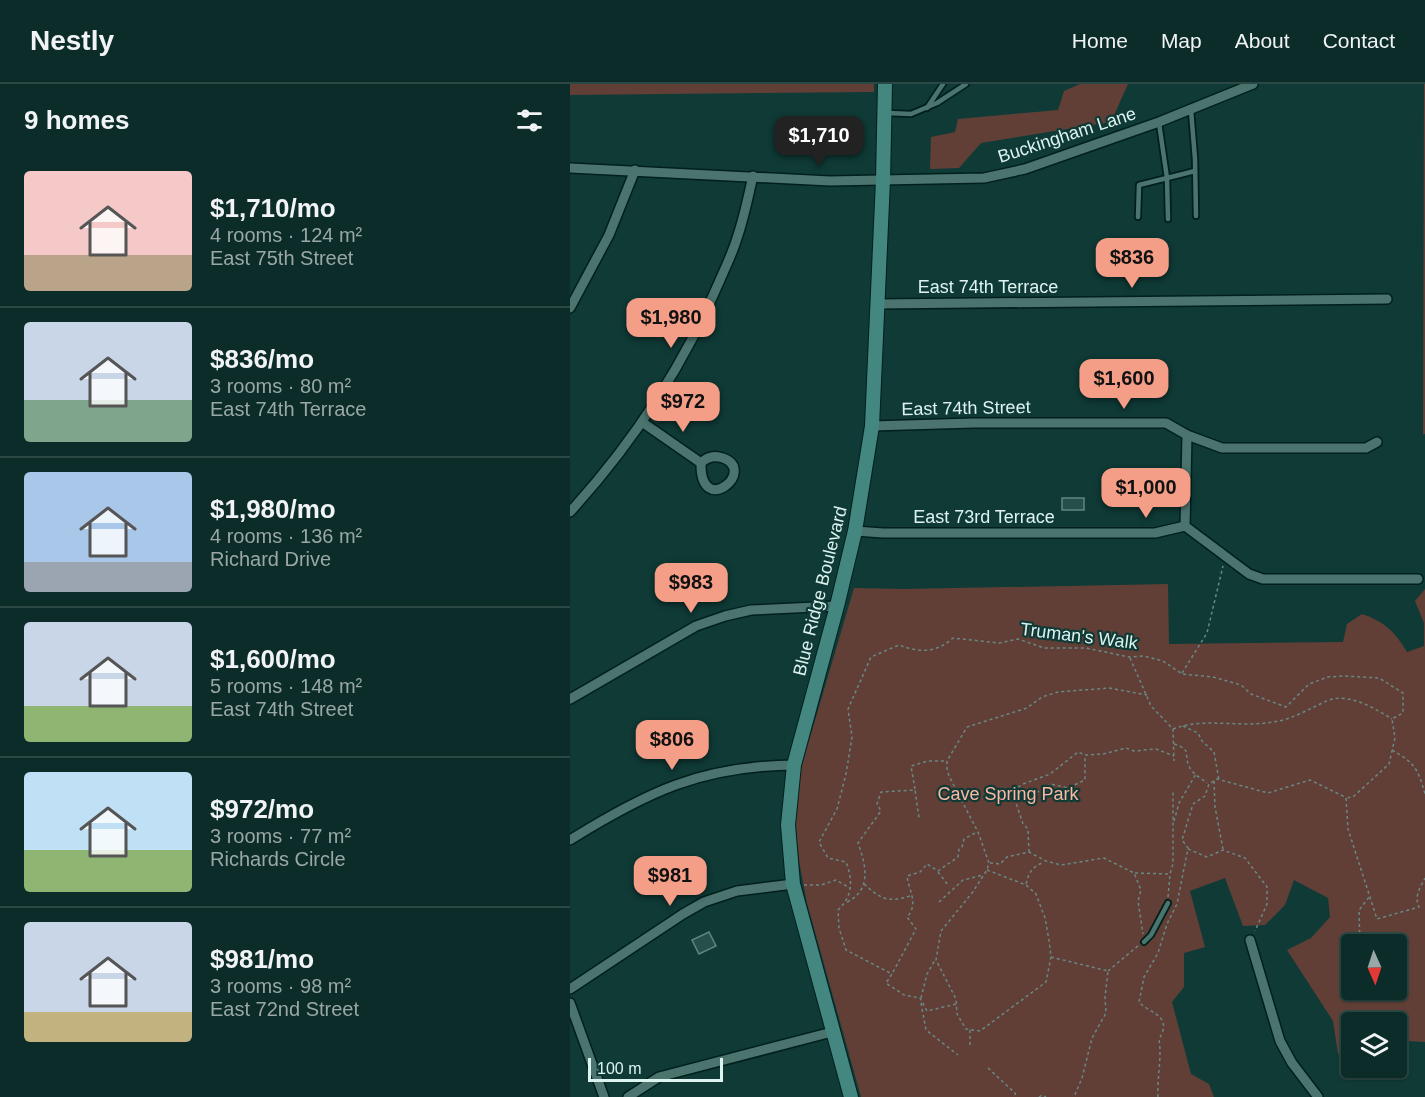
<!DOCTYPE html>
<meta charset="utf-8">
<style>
:root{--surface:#0b2c28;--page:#193834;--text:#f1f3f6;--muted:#9aa7a8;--line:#2b4845;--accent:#f49e87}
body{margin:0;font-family:Arial,sans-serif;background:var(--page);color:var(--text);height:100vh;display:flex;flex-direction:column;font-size:22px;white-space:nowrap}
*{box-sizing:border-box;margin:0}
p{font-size:20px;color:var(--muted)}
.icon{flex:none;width:33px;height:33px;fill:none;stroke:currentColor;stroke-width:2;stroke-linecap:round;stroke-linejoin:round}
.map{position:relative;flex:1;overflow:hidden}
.sheet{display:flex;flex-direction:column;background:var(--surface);width:570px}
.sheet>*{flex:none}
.needle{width:39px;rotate:177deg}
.tools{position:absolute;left:771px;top:850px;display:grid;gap:12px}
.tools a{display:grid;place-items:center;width:66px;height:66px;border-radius:6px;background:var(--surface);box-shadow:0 2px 4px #0004,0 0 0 2px var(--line);font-size:30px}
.scale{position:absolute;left:18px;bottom:15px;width:135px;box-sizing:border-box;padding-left:6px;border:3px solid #ddf3f0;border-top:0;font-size:16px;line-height:21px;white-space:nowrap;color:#ddf3f0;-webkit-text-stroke:4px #0f3a36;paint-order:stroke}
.price{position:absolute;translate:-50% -51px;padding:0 14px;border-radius:12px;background:var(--accent);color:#111;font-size:20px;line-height:39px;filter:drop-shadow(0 2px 3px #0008)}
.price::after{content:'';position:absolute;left:50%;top:36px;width:18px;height:14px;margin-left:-9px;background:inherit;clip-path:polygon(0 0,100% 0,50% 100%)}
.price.current{background:#222;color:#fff}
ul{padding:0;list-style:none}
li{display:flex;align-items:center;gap:18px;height:150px;padding:0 24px}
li+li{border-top:2px solid var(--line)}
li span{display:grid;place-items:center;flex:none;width:168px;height:120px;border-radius:6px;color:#555}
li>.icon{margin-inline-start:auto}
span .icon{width:72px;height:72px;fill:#fffc;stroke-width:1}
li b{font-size:26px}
h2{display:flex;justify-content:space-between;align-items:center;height:72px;padding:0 24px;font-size:26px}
header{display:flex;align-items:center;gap:36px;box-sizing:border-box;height:84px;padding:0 30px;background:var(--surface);border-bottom:2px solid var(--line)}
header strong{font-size:28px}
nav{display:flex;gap:33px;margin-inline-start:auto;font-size:21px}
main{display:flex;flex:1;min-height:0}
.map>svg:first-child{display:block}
</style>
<header>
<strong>Nestly</strong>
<nav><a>Home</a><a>Map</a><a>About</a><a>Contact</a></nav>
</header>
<main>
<section class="sheet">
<h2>9 homes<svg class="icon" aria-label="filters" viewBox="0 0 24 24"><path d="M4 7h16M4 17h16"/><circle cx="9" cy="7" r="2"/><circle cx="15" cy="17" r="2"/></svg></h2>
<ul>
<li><span style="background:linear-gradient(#f6c9c9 70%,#b9a48a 0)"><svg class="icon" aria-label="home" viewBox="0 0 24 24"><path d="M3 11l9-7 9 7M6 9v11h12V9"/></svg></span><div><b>$1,710/mo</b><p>4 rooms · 124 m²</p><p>East 75th Street</p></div></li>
<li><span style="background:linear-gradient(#c9d6e8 65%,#7fa58c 0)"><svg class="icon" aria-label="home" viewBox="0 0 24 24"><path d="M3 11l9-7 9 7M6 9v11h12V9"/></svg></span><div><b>$836/mo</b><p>3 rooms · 80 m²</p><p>East 74th Terrace</p></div></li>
<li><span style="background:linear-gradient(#a9c7e8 75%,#9aa5b1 0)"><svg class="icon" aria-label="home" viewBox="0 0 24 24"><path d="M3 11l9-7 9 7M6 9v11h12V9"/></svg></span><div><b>$1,980/mo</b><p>4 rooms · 136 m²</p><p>Richard Drive</p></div></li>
<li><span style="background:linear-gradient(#c9d6e8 70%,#8fb573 0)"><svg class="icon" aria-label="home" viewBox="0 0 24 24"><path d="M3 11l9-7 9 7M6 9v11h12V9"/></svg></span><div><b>$1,600/mo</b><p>5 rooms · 148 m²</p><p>East 74th Street</p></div></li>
<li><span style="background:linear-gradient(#bfe0f5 65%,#8fb573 0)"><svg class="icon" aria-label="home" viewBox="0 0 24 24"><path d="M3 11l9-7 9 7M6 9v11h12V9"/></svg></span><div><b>$972/mo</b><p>3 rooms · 77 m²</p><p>Richards Circle</p></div></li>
<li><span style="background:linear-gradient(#c9d6e8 75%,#c2b280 0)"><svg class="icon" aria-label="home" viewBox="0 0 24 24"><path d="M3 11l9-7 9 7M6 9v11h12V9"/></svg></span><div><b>$981/mo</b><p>3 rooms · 98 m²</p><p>East 72nd Street</p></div></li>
</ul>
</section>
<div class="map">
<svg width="855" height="1013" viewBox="0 0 855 1013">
<rect width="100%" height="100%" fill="#0f3a36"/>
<!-- green -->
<g fill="#623f36" fill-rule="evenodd">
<path d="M0 0H304V8L0 11Z"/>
<path d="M510 0H558L541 38 411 59 389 84 360 85 361 53 385 48 388 35 488 26 494 7Z"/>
<path d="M854 0H855V350H853Z"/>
<path d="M598 500 599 560 773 558 777 540 792 530C815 538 825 548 837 568L854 562V539L845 517 855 505V958L834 957 827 970 826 939H782L781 981 768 970 763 937 717 866 741 854 760 833 758 814 724 796 715 821 695 841 673 842 655 794 620 807 635 863 614 869V903L602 918 621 990 639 1000 644 1013H291L237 819 229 777 224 734 231 684 284 504 334 505ZM782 861H826V906H782Z"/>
</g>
<!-- building -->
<g fill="#264f4b" stroke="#5d8782" stroke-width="1.5">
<rect x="492" y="414" width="22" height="12"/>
<path d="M139 848 146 862 129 870 122 856Z"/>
</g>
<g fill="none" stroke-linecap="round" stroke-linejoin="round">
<defs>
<g id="lane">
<path d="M357 24 373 0"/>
<path d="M621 26 625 75 626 132"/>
<path d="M317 29 341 30 367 19 396 0"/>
<path d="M589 39 597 94 625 87"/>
<path d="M568 133 569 101 597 94 598 135"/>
<path d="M574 858 581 851 598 819"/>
</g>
<g id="street">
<path d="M0 84 260 97 414 94 455 85 589 38 683 0"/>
<path d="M308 220 817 215"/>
<path d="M0 224 39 151 65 86"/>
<path d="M72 338 131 379C130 435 188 387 153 374 144 371 137 373 131 379"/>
<path d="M302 342 403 339H596L617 351 652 364H796L807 358"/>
<path d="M0 428C62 360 114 281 150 196 156 182 163 168 167 154 174 134 178 113 183 92"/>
<path d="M615 442 617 351"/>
<path d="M285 447 313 449H585L615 442 679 490 693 495H848"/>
<path d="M0 615 126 542 155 532 181 526 267 522"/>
<path d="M0 756C77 708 131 682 224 681"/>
<path d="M680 856 710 957 722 979 748 1013"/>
<path d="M0 905 113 830 134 818 167 807 223 800"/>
<path d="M0 919 34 1013"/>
<path d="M58 1013 89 993 262 948"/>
</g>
<path id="secondary" d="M281 1013 223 800 218 741 224 681 267 522 285 447 302 342 313 96 315 0"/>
</defs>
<!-- lane casing -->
<use href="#lane" stroke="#01201d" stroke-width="8"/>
<!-- street casing -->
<use href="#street" stroke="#01201d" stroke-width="12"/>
<!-- secondary casing -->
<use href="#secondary" stroke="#01201d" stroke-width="16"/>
<!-- path -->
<g stroke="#678986" stroke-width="1.5" stroke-dasharray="3 3" stroke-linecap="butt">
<path d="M560 574 581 622 603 645 604 677"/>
<path d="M612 589 637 549 653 482"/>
<path d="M613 642 628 649 632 657 644 668 649 696"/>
<path d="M603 645C634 633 670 644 703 638 718 636 732 629 746 622 751 620 757 616 763 615 783 611 806 625 822 635"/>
<path d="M604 660C623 666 613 670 619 682 622 690 631 694 637 699"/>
<path d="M822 666C845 679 848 685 855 710"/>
<path d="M644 697 645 723 653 765"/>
<path d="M345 705 341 682 358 677H377"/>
<path d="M449 705 466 709 481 700 498 704 515 696V672"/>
<path d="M776 714 778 745 807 835 849 823C844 812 850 804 855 794"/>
<path d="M604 737 609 719 626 690"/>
<path d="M618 765 637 773 653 766 675 774 697 803V820L685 847"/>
<path d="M459 768 458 745 453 740 442 707 453 700 480 690 508 668 515 671 533 670 556 664 564 667 586 665 604 672"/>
<path d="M420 779 430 780 437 773 459 768 476 777 491 781 534 774 564 789 571 806 568 817 573 850"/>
<path d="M417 786 456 801 466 810 475 834 479 856 481 873 476 898 410 947 396 945 387 930 386 915 366 876 371 847 402 809 417 786 419 779 408 748 379 692 377 685V677L397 643 457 624 472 613 488 608 539 604 577 611"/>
<path d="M368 788 378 801"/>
<path d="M565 789 599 790"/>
<path d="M294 800C311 815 317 819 340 812"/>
<path d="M456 800C459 788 462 783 474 778"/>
<path d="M234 801H251L266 796 280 804"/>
<path d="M598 813 600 790 603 780V707"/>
<path d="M277 818C302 806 296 781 288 759L311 727 307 720 311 708 345 706 349 734"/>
<path d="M369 818 393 796 413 791"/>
<path d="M790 861 789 826 800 812"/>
<path d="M481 873 538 887 535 913 536 929 522 954 512 994 504 1013"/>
<path d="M774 880 782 874"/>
<path d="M538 887 569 861"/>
<path d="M323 888 346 845 337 833C349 820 339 807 337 792L350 788 357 780 368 787 388 773 389 765 392 763 394 755 407 748"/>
<path d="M351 914 357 890 365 876"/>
<path d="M351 919 356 946 388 971"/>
<path d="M386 920 357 927 350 914 334 911 316 899 322 890 276 866 269 844 268 826C283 812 283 796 276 778L258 774 249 758 267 725 276 690 282 653 278 625 301 573 329 561C350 569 366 569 383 554L429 559 448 555 474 564H516L559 573 574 572 593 577 612 590 643 593 671 601 681 610 716 623 739 600 758 593 774 592 809 594 833 609V629L822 635 825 654 819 680 783 713 776 714"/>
<path d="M400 961V946"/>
<path d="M418 984 445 1009 446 1013"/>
<path d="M469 1013 472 1011 476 1013"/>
<path d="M588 1013C587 993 592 974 589 955 604 931 578 929 569 918L574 893 588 869 597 840 607 820 618 764 612 756 623 720 635 712 639 700 647 695 698 709 740 696 775 713"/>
</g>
<!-- lane -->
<use href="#lane" stroke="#4b746f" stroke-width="4.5"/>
<!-- street -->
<use href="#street" stroke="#4b746f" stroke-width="9"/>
<!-- secondary -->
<use href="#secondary" stroke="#448780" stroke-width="14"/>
</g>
<g text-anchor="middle" stroke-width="4.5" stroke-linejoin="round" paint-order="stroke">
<!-- street labels -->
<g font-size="18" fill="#ddf3f0" stroke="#0f3a36">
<text transform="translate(497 51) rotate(-18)" y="6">Buckingham Lane</text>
<text x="418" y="209">East 74th Terrace</text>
<text transform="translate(396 324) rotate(-1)" y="6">East 74th Street</text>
<text x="414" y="439">East 73rd Terrace</text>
<text transform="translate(250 507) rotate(-76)" y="6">Blue Ridge Boulevard</text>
<text transform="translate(509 552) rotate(7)" y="6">Truman's Walk</text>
</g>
<!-- park labels -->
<g font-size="18" fill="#feb7a3" stroke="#0f3a36">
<text x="438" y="716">Cave Spring Park</text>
</g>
</g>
</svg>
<div class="tools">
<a><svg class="needle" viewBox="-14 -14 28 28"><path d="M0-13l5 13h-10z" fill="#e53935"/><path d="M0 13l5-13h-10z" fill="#9aa7a8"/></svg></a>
<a><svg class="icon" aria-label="layers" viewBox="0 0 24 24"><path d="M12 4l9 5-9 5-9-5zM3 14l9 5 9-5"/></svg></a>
</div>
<div class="scale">100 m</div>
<b class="price current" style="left:249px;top:83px">$1,710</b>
<b class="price" style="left:562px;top:205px">$836</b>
<b class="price" style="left:101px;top:265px">$1,980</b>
<b class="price" style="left:554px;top:326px">$1,600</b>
<b class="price" style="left:113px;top:349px">$972</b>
<b class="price" style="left:576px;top:435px">$1,000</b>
<b class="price" style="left:121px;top:530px">$983</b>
<b class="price" style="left:102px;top:687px">$806</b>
<b class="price" style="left:100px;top:823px">$981</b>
</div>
</main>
